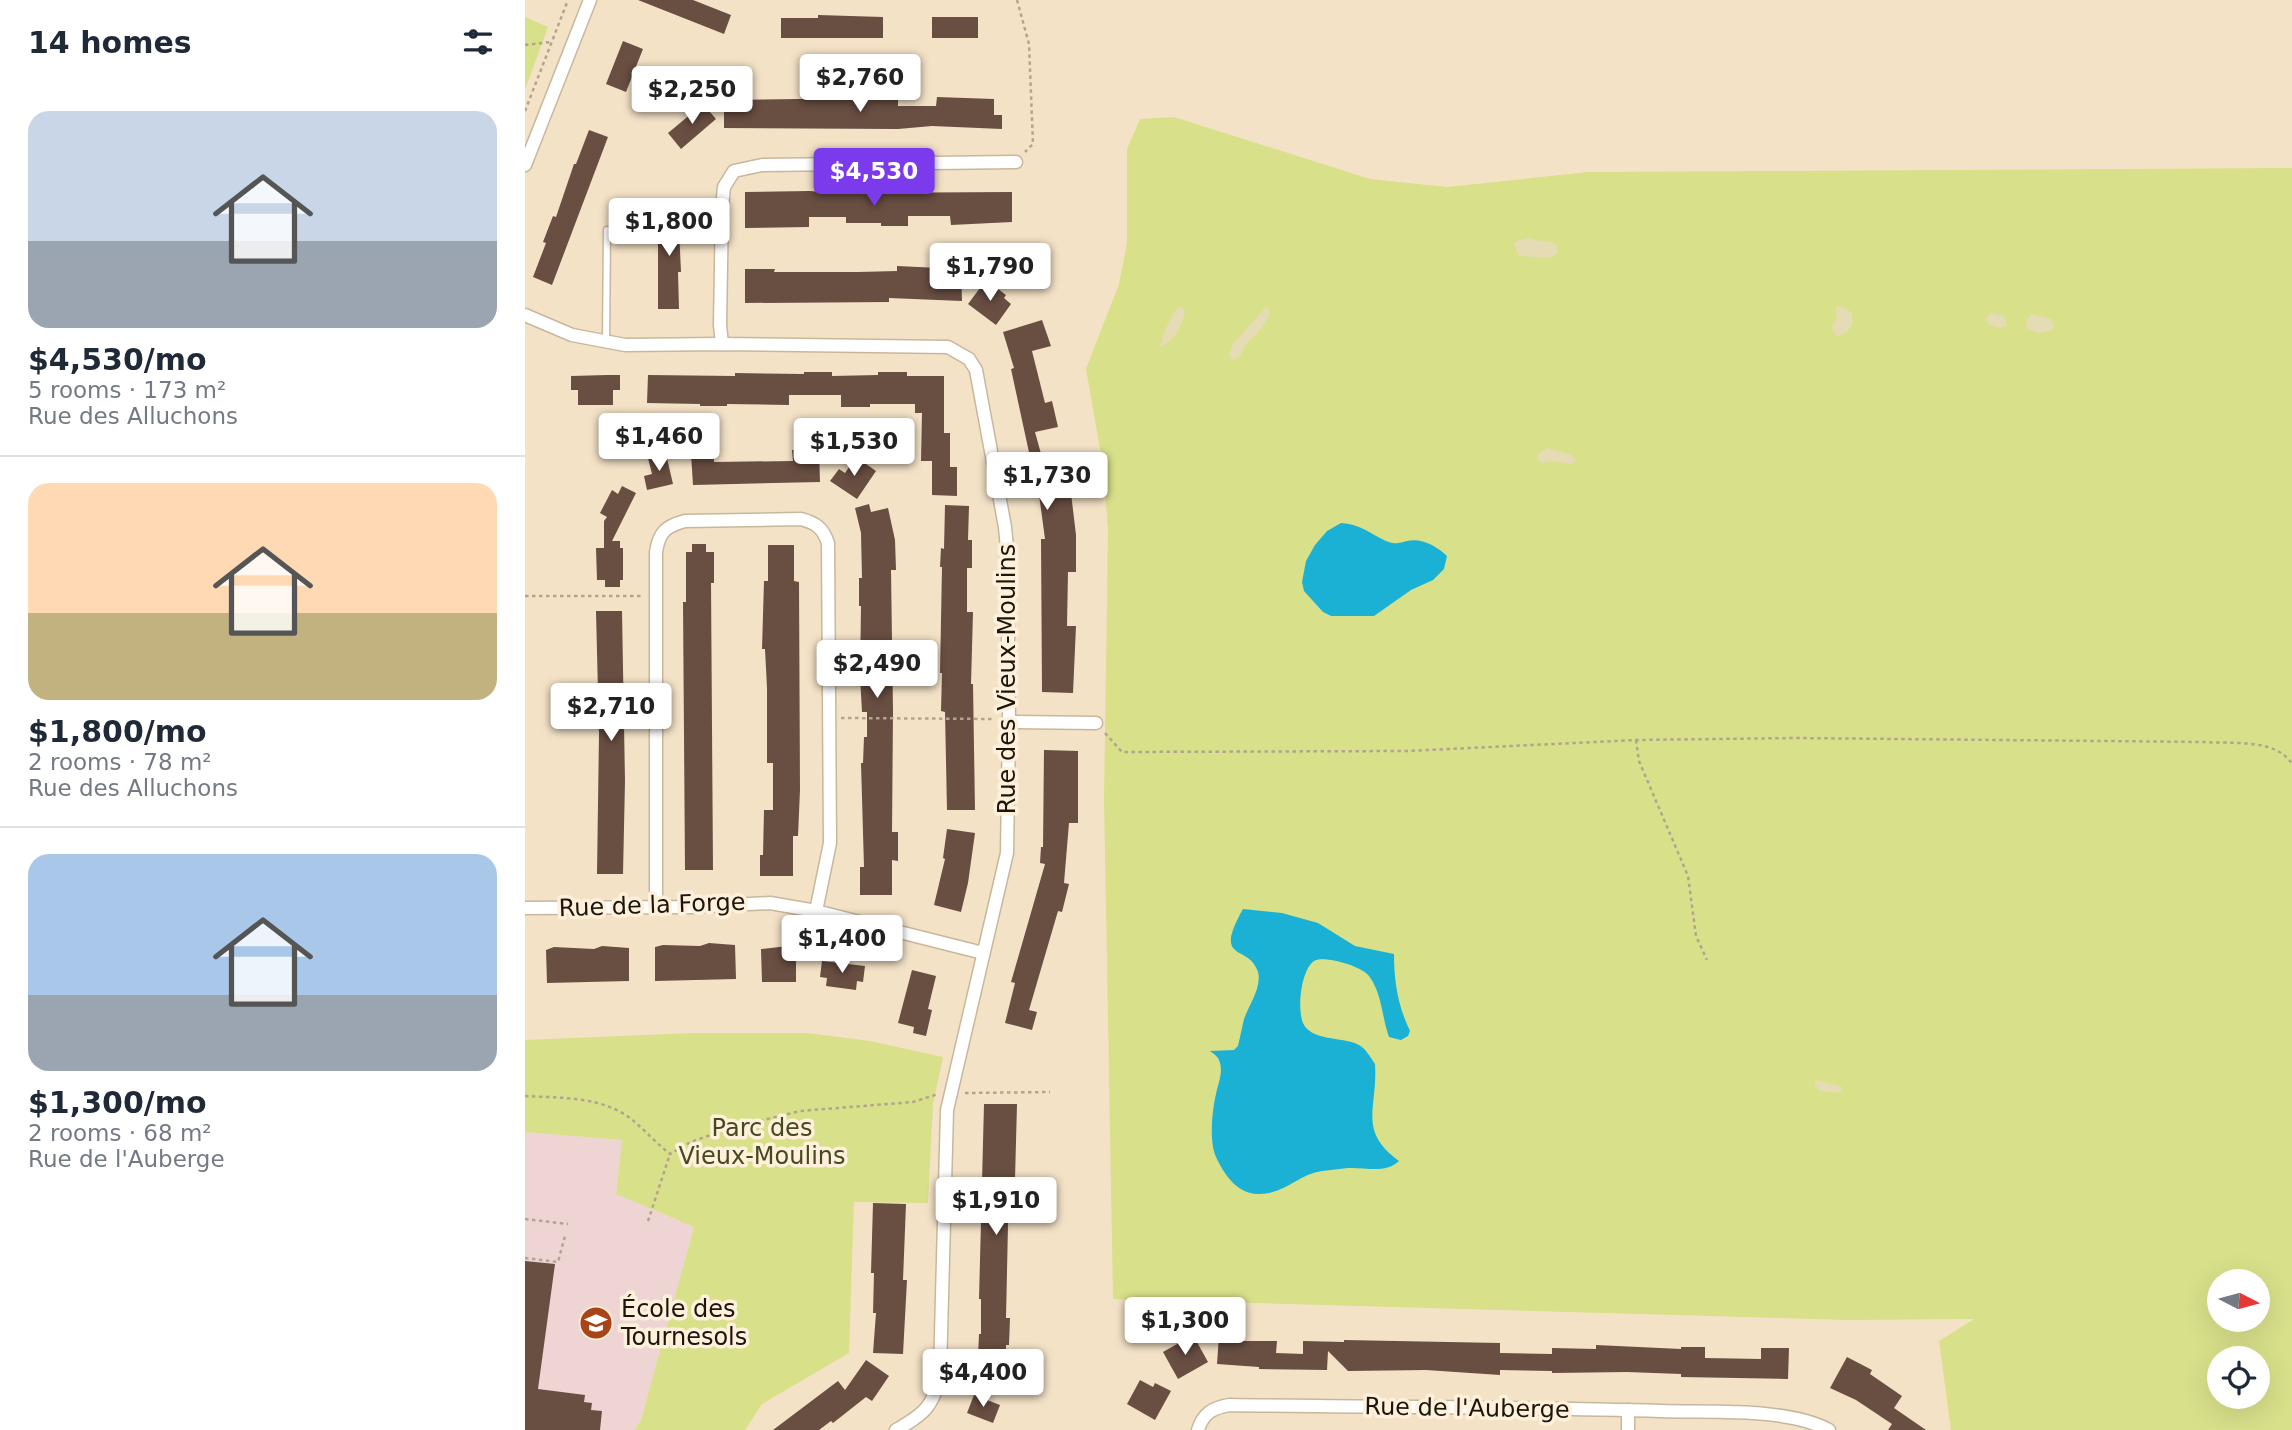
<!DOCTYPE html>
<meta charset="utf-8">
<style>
:root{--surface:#fff;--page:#f6f6f7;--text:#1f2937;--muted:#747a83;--line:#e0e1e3;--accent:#7c3aed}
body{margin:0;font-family:"DejaVu Sans",sans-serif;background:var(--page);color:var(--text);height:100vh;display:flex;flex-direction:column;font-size:26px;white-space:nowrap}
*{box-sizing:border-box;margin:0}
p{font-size:23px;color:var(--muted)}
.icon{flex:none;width:38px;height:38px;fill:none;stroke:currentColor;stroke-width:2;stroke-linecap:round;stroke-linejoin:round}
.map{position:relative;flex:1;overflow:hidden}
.drawer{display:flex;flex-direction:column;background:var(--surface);width:525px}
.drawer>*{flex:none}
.needle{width:46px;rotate:96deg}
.fabs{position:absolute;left:1682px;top:1269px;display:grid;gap:14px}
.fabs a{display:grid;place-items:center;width:63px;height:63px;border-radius:50%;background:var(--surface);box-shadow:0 7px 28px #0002;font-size:35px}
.price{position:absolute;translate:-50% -60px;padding:0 16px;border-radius:7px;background:#fff;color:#222;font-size:23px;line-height:46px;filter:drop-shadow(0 2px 4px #0008)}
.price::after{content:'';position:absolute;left:50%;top:42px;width:21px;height:16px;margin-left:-10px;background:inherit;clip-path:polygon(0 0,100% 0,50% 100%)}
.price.on{background:var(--accent);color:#fff}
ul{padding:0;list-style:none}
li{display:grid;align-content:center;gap:14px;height:371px;padding:0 28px}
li+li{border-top:2px solid var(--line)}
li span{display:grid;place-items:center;height:217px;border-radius:21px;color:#555}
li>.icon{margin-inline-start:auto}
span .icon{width:126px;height:126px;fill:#fffc;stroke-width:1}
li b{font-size:30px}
h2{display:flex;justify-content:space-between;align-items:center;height:84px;padding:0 28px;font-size:30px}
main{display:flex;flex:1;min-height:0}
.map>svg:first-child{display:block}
</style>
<main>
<section class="drawer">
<h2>14 homes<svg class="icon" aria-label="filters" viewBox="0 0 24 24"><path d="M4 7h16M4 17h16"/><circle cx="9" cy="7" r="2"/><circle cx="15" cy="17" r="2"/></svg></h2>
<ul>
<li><span style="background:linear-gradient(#c9d6e8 60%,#9aa5b1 0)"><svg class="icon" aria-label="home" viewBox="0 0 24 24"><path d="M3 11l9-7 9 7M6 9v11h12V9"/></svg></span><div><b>$4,530/mo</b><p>5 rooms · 173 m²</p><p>Rue des Alluchons</p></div></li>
<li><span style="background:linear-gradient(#ffd9b3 60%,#c2b280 0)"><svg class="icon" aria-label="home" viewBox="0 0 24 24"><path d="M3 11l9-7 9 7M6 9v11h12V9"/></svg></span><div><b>$1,800/mo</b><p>2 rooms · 78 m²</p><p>Rue des Alluchons</p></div></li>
<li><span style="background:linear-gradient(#a9c7e8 65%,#9aa5b1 0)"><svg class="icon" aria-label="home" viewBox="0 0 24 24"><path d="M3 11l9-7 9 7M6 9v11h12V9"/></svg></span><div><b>$1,300/mo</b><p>2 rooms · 68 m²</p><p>Rue de l'Auberge</p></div></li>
</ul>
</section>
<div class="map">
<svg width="1767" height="1430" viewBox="0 0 1767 1430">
<rect width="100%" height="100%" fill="#f4e2c7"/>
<!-- education -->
<path fill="#efd4d4" d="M0 1132 97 1140 91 1194 169 1227 116 1420 109 1430H0Z"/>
<!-- green -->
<g fill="#d9e08a" fill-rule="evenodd">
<path d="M0 17 23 27 0 90Z"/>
<path d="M649 117 845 179 922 187 1064 172 1767 168V1430H1426L1414 1341 1449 1319 1322 1320 588 1299 579 799 583 530 578 466 561 369 594 284 602 243V149L615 119ZM1694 1281H1732V1320H1694ZM1694 1358H1732V1396H1694Z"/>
<path d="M167 1033H282L345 1041 418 1057 408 1104 403 1203 329 1202 324 1353 237 1404 220 1430H109L116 1420 169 1227 91 1194 97 1140 0 1132V1040Z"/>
</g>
<!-- sand -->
<g fill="#e5dcb6">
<path d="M1003 238C1012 242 1026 240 1032 245L1033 252 1026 258 994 256 989 244 994 240Z"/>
<path d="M1316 306 1326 312C1330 324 1326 331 1314 336L1310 335 1307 327 1312 317 1311 307Z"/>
<path d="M653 307H657L660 311C657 327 650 340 635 347 636 338 648 312 653 307Z"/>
<path d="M741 307 745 311C742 330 721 338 716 355L708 360 705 358 704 353 708 344Z"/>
<path d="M1466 313 1479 316 1482 326 1475 328 1464 325 1461 318Z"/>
<path d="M1506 314 1526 319 1529 326 1526 331 1515 333 1503 330 1501 322Z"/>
<path d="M1022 448 1047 455 1051 461 1046 464 1029 461 1016 463 1012 458 1013 454Z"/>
<path d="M1290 1080 1316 1086 1317 1093 1295 1091 1290 1086Z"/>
</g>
<!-- water -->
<g fill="#1bb1d5">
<path d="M816 523C835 524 846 534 861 541 870 545 875 543 882 541 897 538 911 546 922 556L919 569 908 580 886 590 849 616H806L798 612 779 591 777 582 781 561 790 545 802 531Z"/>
<path d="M718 909 757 913 793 923 830 946 869 954C869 982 873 1006 885 1031L883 1036 876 1040 864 1037C857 1018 857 993 844 976 837 966 798 955 789 961 776 970 772 1009 778 1023 786 1041 817 1037 832 1044 841 1048 845 1057 850 1064 853 1109 832 1130 874 1161 860 1174 841 1167 823 1168 814 1169 806 1170 797 1171 774 1174 758 1195 733 1194 712 1194 699 1174 691 1157 684 1142 687 1111 691 1094 693 1084 698 1073 695 1063 694 1057 689 1054 685 1051L709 1050 713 1046C715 1037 717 1028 719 1019 724 1005 737 987 733 972 724 943 687 964 718 909Z"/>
</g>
<!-- building -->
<g fill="#694e42">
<path d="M113 0H168L206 15 199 34Z"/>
<path d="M293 15 358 17V38H256V18H293Z"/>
<rect x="407" y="17" width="46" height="21"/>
<path d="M98 41 118 49 101 92 81 84Z"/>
<path d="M345 94H373V106H411L412 97 469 99V115H477V129L407 126 373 129 199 128V100L345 98Z"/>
<path d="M178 104 191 119 156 149 143 133Z"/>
<path d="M64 130 83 137 27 285 8 277 21 243 18 242 28 216 31 217 49 164H51Z"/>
<path d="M284 191 314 193 487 192V222L426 225 425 216H383V226H356V223H321V217H284V227L220 228V192Z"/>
<path d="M133 207H153L156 272H153L154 309H133Z"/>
<path d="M372 266 436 269 437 301 364 298V302L220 303V269H250L249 272H333L372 271Z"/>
<path d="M461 280 481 295 479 298 486 304 471 325 443 304Z"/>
<path d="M517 320 526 346 507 351 520 403 527 401 533 427 510 432 518 461 530 458 540 494 546 493 551 535V572H543L542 626H551L548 693 517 692 516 539H520L513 487H511L502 457H505L486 369 489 368 478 332Z"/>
<path d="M279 372H307V376L353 375V372H382V376H419V433H425V467H432V496L407 495V461H396L397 413H390V404H345V407H316V395H264V405L202 404V406H175V404L122 403 123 375 210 376V373L279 374Z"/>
<path d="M82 375H95V390H88V405H53V390H46V376Z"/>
<path d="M294 449 295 482 168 485 166 454 189 453V462L268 461 267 450Z"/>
<path d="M141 454 148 484 122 490 119 476 127 474 123 458Z"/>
<path d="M331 457 351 471 332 499 305 481 314 469 320 473Z"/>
<path d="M97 486 111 493 87 541H95V548H98V580H95V587H80V580H72L71 548H79V521L82 517 75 513 87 490 93 494Z"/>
<path d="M344 504 346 512 363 508 370 540 371 570H366L368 711 367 832H373V861L367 860V895H335V867H339L336 763H338L339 737H342V712H337L335 676 336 606H334V578H337L336 533 330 508Z"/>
<path d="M420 505 444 506 443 540H447V568H442V612H448L446 684H448L450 810H422L420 712 416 711 417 673H415L417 567H415L416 548 419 549Z"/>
<path d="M167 544H181V552H189V583H186L188 870H160L158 602H161V552H167Z"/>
<path d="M243 545H269V581L274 582 275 790 273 836H268V876H235V855H238L239 810H248V763H242V688L240 649H237L239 581H243Z"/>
<path d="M71 611H97L100 781 98 874H72L74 734Z"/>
<path d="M519 750 553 751V823H544L539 883 544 884 537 912 533 911 504 1010 512 1012 507 1030 480 1023 490 983 486 982 520 864 515 863 516 847H518Z"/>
<path d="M422 829 450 833 443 883 436 912 409 905 420 859 418 858Z"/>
<path d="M184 943 210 945 211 979 130 981V947L138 945 175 946Z"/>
<path d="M77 946 104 948V981L22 983 21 950 29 947 69 949Z"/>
<path d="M263 946 271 948V982H237L236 949Z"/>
<path d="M297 961 340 966 338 982 332 981 331 990 301 986 302 978 295 977Z"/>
<path d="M387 970 411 976 403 1009 407 1010 401 1036 388 1033 389 1027 373 1023Z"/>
<path d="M459 1104H492L490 1179H484L481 1318H485L484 1345H481L480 1380H452L454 1334H456V1299H454Z"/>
<path d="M348 1203 381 1204 378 1280H382L378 1354 348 1353 351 1313H348L349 1273H346Z"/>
<path d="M0 1261 30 1264 13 1389 60 1395 59 1402 67 1403 66 1410 77 1411 75 1430H0Z"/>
<path d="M668 1335 683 1362 653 1379 638 1352Z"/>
<path d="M694 1335 718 1336V1341H752L751 1353 778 1354V1341L819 1342V1340L975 1343V1353L1027 1354V1348L1071 1349V1345L1156 1349V1347H1180V1358L1236 1359V1348H1264L1263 1379 1156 1377V1374L1102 1372 1027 1373V1371L975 1370V1375L901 1370 823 1371 803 1351 802 1370 734 1369V1367L692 1364Z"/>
<path d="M1322 1357 1347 1370 1345 1374 1377 1396 1369 1408 1401 1430H1363L1367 1424 1331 1400 1305 1388Z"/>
<path d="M341 1360 364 1376 347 1401 341 1397 308 1423 306 1421 294 1430H248L313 1381 320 1390Z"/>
<path d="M615 1380 628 1387 630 1383 646 1391 630 1420 602 1404Z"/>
<path d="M449 1395 475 1405 468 1423 442 1413Z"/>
</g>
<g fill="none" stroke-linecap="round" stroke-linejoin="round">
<defs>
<path id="lane" d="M81 343 82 230"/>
<g id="street">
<path d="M0 165 65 0"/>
<path d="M0 315 47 335 100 345 197 344 423 347 444 359 451 370 480 527 482 548 484 722 482 853 422 1110 415 1371C410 1405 400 1414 371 1430"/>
<path d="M197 344 195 325 197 207 199 187 209 171 237 165 491 162"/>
<path d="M484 722 571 723"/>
<path d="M131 906V552C134 532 141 526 160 521L276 519C291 523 298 528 303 543L305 843 291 911"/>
<path d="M0 908 165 907 245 903 291 911 458 953"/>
<path d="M673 1430C678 1413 688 1408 704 1405 848 1407 992 1407 1136 1411 1184 1413 1261 1407 1304 1430"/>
<path d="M1103 1430V1410"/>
</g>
</defs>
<!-- lane casing -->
<use href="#lane" stroke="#c8b79d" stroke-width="9"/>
<!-- street casing -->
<use href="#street" stroke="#c8b79d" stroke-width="15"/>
<!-- path -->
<g stroke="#b2a48e" stroke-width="2.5" stroke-dasharray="3.5 3.5" stroke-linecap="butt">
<path d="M492 0 504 44 508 144 500 152"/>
<path d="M0 45 26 42"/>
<path d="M0 111 43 0"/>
<path d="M0 596H117"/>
<path d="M316 718 470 719"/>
<path d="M580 733 597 752 882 751 1111 740 1271 738 1679 742C1706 744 1751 738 1767 764"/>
<path d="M1111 740 1114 761 1163 876 1171 936 1182 960"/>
<path d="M440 1093 525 1092"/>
<path d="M0 1096C35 1098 75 1096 105 1118 119 1129 131 1143 145 1154L166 1142 202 1129 275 1111 388 1102 413 1094"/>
<path d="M0 1219 43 1224"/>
<path d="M123 1221 145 1154"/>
<path d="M0 1258 33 1262 40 1236"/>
</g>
<!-- lane -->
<use href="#lane" stroke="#fff" stroke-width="6"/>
<!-- street -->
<use href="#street" stroke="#fff" stroke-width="12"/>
</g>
<!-- icons -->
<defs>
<symbol id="school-disc" viewBox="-11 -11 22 22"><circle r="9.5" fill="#a94318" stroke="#fef0da"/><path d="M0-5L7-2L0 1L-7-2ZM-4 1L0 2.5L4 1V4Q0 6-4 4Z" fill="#fff"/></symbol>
</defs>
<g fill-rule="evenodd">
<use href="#school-disc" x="52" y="1304" width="38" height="38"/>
</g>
<g text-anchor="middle" stroke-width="7" stroke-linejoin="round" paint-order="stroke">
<!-- street labels -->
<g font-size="24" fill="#1b150b" stroke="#fef0da">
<text transform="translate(482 679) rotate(-90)" y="8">Rue des Vieux-Moulins</text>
<text transform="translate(127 905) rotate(-2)" y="8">Rue de la Forge</text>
<text transform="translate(942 1408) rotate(1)" y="8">Rue de l'Auberge</text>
</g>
<!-- park labels -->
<g font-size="24" fill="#46491f" stroke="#fef0da">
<text x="237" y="1136">Parc des<tspan x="237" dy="28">Vieux-Moulins</tspan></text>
</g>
<!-- poi labels -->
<g font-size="24" fill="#1b150b" stroke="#fef0da" text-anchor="start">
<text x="96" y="1317">École des<tspan x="96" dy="28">Tournesols</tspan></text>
</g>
</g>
</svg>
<div class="fabs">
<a><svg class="needle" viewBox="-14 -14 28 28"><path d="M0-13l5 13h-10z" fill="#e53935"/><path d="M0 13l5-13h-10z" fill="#747a83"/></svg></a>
<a><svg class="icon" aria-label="locate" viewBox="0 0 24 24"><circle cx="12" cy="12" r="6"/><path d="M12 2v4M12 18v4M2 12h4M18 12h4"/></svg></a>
</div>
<b class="price" style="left:335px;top:114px">$2,760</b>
<b class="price" style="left:167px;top:126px">$2,250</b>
<b class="price on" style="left:349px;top:208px">$4,530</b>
<b class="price" style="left:144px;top:258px">$1,800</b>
<b class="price" style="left:465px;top:303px">$1,790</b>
<b class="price" style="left:134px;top:473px">$1,460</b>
<b class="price" style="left:329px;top:478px">$1,530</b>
<b class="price" style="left:522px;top:512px">$1,730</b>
<b class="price" style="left:352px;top:700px">$2,490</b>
<b class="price" style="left:86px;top:743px">$2,710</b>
<b class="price" style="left:317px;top:975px">$1,400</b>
<b class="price" style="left:471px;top:1237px">$1,910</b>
<b class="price" style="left:660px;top:1357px">$1,300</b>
<b class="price" style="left:458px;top:1409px">$4,400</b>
</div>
</main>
